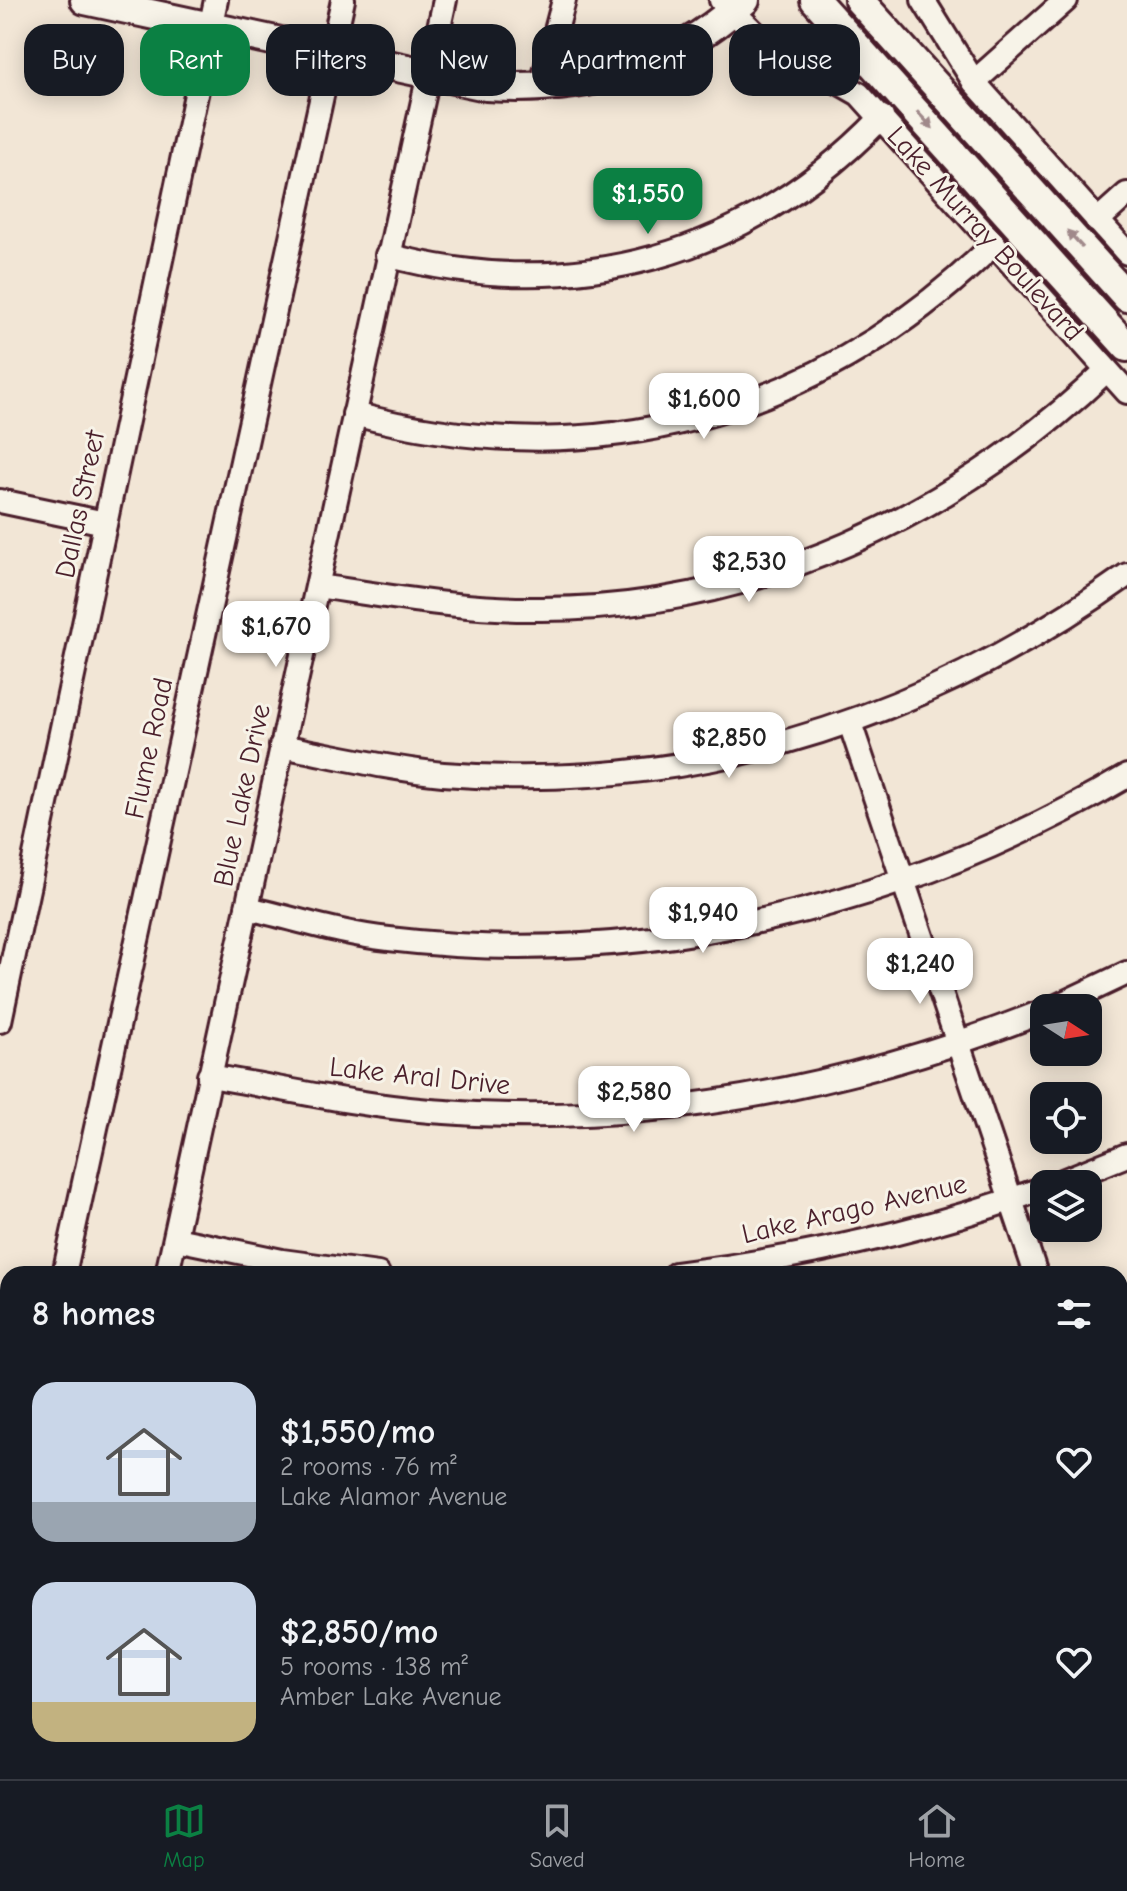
<!DOCTYPE html>
<meta charset="utf-8">
<style>
:root{--surface:#171b24;--page:#242831;--text:#f1f3f6;--muted:#9ea1a6;--line:#363941;--accent:#0b8043}
body{margin:0;font-family:"Comic Neue",sans-serif;background:var(--page);color:var(--text);height:100vh;display:flex;flex-direction:column;font-size:30px;white-space:nowrap}
*{box-sizing:border-box;margin:0}
p{font-size:26px;color:var(--muted)}
.icon{flex:none;width:44px;height:44px;fill:none;stroke:currentColor;stroke-width:2;stroke-linecap:round;stroke-linejoin:round}
.map{position:relative;flex:1;overflow:hidden}
.side{position:absolute;left:0px;top:1266px;width:1128px;height:514px;display:flex;flex-direction:column;background:var(--surface);border-radius:24px 24px 0 0;box-shadow:0 4px 20px #0003}
.side>*{flex:none}
.guide{position:absolute;left:24px;top:24px;width:1080px;height:72px;display:flex;gap:16px}
.needle{width:52px;rotate:102deg}
.buttons{position:absolute;left:1030px;top:994px;display:grid;gap:16px}
.buttons a{display:grid;place-items:center;width:72px;height:72px;border-radius:16px;background:var(--surface);box-shadow:0 4px 20px #0003;font-size:40px}
.price{position:absolute;translate:-50% -68px;padding:0 18px;border-radius:16px;background:#fff;color:#222;font-size:26px;line-height:52px;filter:drop-shadow(0 2px 4px #0008)}
.price::after{content:'';position:absolute;left:50%;top:48px;width:24px;height:18px;margin-left:-12px;background:inherit;clip-path:polygon(0 0,100% 0,50% 100%)}
.price.current{background:var(--accent);color:#fff}
ul{padding:0;list-style:none}
li{display:flex;align-items:center;gap:24px;height:200px;padding:0 32px}
li span{display:grid;place-items:center;flex:none;width:224px;height:160px;border-radius:24px;color:#555}
li>.icon{margin-inline-start:auto}
span .icon{width:96px;height:96px;fill:#fffc;stroke-width:1}
li b{font-size:34px}
h2{display:flex;justify-content:space-between;align-items:center;height:96px;padding:0 32px;font-size:34px}
.pill{padding:0 28px;border-radius:24px;background:var(--surface);box-shadow:0 4px 20px #0003;font-size:28px;line-height:72px}
.pill.current{background:var(--accent);color:#fff}
.menu{display:flex;justify-content:space-around;align-items:center;height:112px;border-top:2px solid var(--line);background:var(--surface);font-size:22px;color:var(--muted)}
.menu a{display:grid;justify-items:center;gap:4px}
.menu .current{color:var(--accent)}
.map>svg:first-child{display:block}
</style>
<div class="map">
<svg width="1127" height="1779" viewBox="0 0 1127 1779">
<rect width="100%" height="100%" fill="#f2e6d6"/>
<filter id="ink" filterUnits="userSpaceOnUse"><feTurbulence type="fractalNoise" baseFrequency=".0125" numOctaves="2"/><feDisplacementMap in="SourceGraphic" scale="16" xChannelSelector="R" yChannelSelector="G"/><feConvolveMatrix kernelMatrix="1 2 1 2 8 2 1 2 1" color-interpolation-filters="sRGB"/></filter>
<g filter="url(#ink)">
<g fill="none" stroke-linecap="round" stroke-linejoin="round">
<defs>
<g id="minor">
<path d="M721 0 759 37 859 94 1127 392"/>
<path d="M923 0 974 82 1127 253"/>
<path d="M974 82 1066 0"/>
<path d="M541 88 564 0"/>
<path d="M1097 221 1127 194"/>
<path d="M387 255C574 305 748 257 882 117"/>
<path d="M354 414C594 477 817 418 994 244"/>
<path d="M0 501 105 523"/>
<path d="M318 586C392 597 466 610 541 609 756 609 954 516 1107 370"/>
<path d="M850 723 1036 1274"/>
<path d="M281 746C335 756 389 769 443 774 696 794 922 721 1127 575"/>
<path d="M247 908C293 918 341 934 389 939 646 970 905 907 1127 776"/>
<path d="M1053 1008 1127 973"/>
<path d="M0 1021 216 0"/>
<path d="M209 1076C283 1088 355 1105 430 1111 641 1129 848 1089 1044 1011"/>
<path d="M1055 1184 1127 1155"/>
<path d="M176 1239 282 1261 378 1274"/>
<path d="M64 1274 343 0"/>
<path d="M167 1274 445 0"/>
<path d="M676 1274C802 1258 924 1232 1044 1188"/>
<path d="M1120 1341 1127 1338"/>
<path d="M1120 1517 1127 1538"/>
<path d="M0 1566 8 1530"/>
<path d="M1120 1700 1127 1698"/>
<path d="M623 1772 637 1779"/>
<path d="M59 1779 60 1772"/>
<path d="M798 1779 815 1772"/>
</g>
<g id="major">
<path d="M85 0 486 86C589 92 667 70 745 0"/>
<path d="M815 0 1127 347"/>
<path d="M859 0 1127 297"/>
</g>
</defs>
<!-- minor casing -->
<use href="#minor" stroke="#4a1f2b" stroke-width="28"/>
<!-- major casing -->
<use href="#major" stroke="#4a1f2b" stroke-width="34"/>
<!-- minor -->
<use href="#minor" stroke="#f7f3e8" stroke-width="22"/>
<!-- major -->
<use href="#major" stroke="#f7f3e8" stroke-width="28"/>
</g>
<!-- one-way arrows -->
<defs><path id="oneway-solid" d="M-6-.8H1V-3.2L6.5 0L1 3.2V.8H-6Z" transform="scale(2)"/></defs>
<g fill="#a0898a">
<use href="#oneway-solid" transform="translate(925 120) rotate(47)"/>
<use href="#oneway-solid" transform="translate(1075 239) rotate(-132)"/>
</g>
</g>
<g text-anchor="middle" stroke-width="6" stroke-linejoin="round" paint-order="stroke">
<!-- street labels -->
<g font-size="28" fill="#4a1f2b" stroke="#f7f3e8">
<text transform="translate(986 233) rotate(48)" y="10">Lake Murray Boulevard</text>
<text transform="translate(79 504) rotate(-78)" y="10">Dallas Street</text>
<text transform="translate(148 748) rotate(-78)" y="10">Flume Road</text>
<text transform="translate(241 795) rotate(-78)" y="10">Blue Lake Drive</text>
<text transform="translate(420 1075) rotate(6)" y="10">Lake Aral Drive</text>
<text transform="translate(854 1208) rotate(-13)" y="10">Lake Arago Avenue</text>
</g>
</g>
</svg>
<div class="buttons">
<a><svg class="needle" viewBox="-14 -14 28 28"><path d="M0-13l5 13h-10z" fill="#e53935"/><path d="M0 13l5-13h-10z" fill="#9ea1a6"/></svg></a>
<a><svg class="icon" aria-label="locate" viewBox="0 0 24 24"><circle cx="12" cy="12" r="6"/><path d="M12 2v4M12 18v4M2 12h4M18 12h4"/></svg></a>
<a><svg class="icon" aria-label="layers" viewBox="0 0 24 24"><path d="M12 4l9 5-9 5-9-5zM3 14l9 5 9-5"/></svg></a>
</div>
<b class="price current" style="left:648px;top:236px">$1,550</b>
<b class="price" style="left:704px;top:441px">$1,600</b>
<b class="price" style="left:749px;top:604px">$2,530</b>
<b class="price" style="left:276px;top:669px">$1,670</b>
<b class="price" style="left:729px;top:780px">$2,850</b>
<b class="price" style="left:703px;top:955px">$1,940</b>
<b class="price" style="left:920px;top:1006px">$1,240</b>
<b class="price" style="left:634px;top:1134px">$2,580</b>
<div class="guide">
<a class="pill">Buy</a>
<a class="pill current">Rent</a>
<a class="pill">Filters</a>
<a class="pill">New</a>
<a class="pill">Apartment</a>
<a class="pill">House</a>
</div>
<section class="side">
<h2>8 homes<svg class="icon" aria-label="filters" viewBox="0 0 24 24"><path d="M4 7h16M4 17h16"/><circle cx="9" cy="7" r="2"/><circle cx="15" cy="17" r="2"/></svg></h2>
<ul>
<li><span style="background:linear-gradient(#c9d6e8 75%,#9aa5b1 0)"><svg class="icon" aria-label="home" viewBox="0 0 24 24"><path d="M3 11l9-7 9 7M6 9v11h12V9"/></svg></span><div><b>$1,550/mo</b><p>2 rooms · 76 m²</p><p>Lake Alamor Avenue</p></div><svg class="icon" aria-label="heart" viewBox="0 0 24 24"><path d="M12 20l-8-8c-3-5 5-10 8-4 3-6 11-1 8 4z"/></svg></li>
<li><span style="background:linear-gradient(#c9d6e8 75%,#c2b280 0)"><svg class="icon" aria-label="home" viewBox="0 0 24 24"><path d="M3 11l9-7 9 7M6 9v11h12V9"/></svg></span><div><b>$2,850/mo</b><p>5 rooms · 138 m²</p><p>Amber Lake Avenue</p></div><svg class="icon" aria-label="heart" viewBox="0 0 24 24"><path d="M12 20l-8-8c-3-5 5-10 8-4 3-6 11-1 8 4z"/></svg></li>
</ul>
</section>
</div>
<nav class="menu">
<a class="current"><svg class="icon" aria-label="map" viewBox="0 0 24 24"><path d="M3 6l6-2 6 2 6-2v14l-6 2-6-2-6 2zM9 4v14M15 6v14"/></svg>Map</a>
<a><svg class="icon" aria-label="saved" viewBox="0 0 24 24"><path d="M7 4h10v16l-5-4-5 4z"/></svg>Saved</a>
<a><svg class="icon" aria-label="home" viewBox="0 0 24 24"><path d="M3 11l9-7 9 7M6 9v11h12V9"/></svg>Home</a>
</nav>
